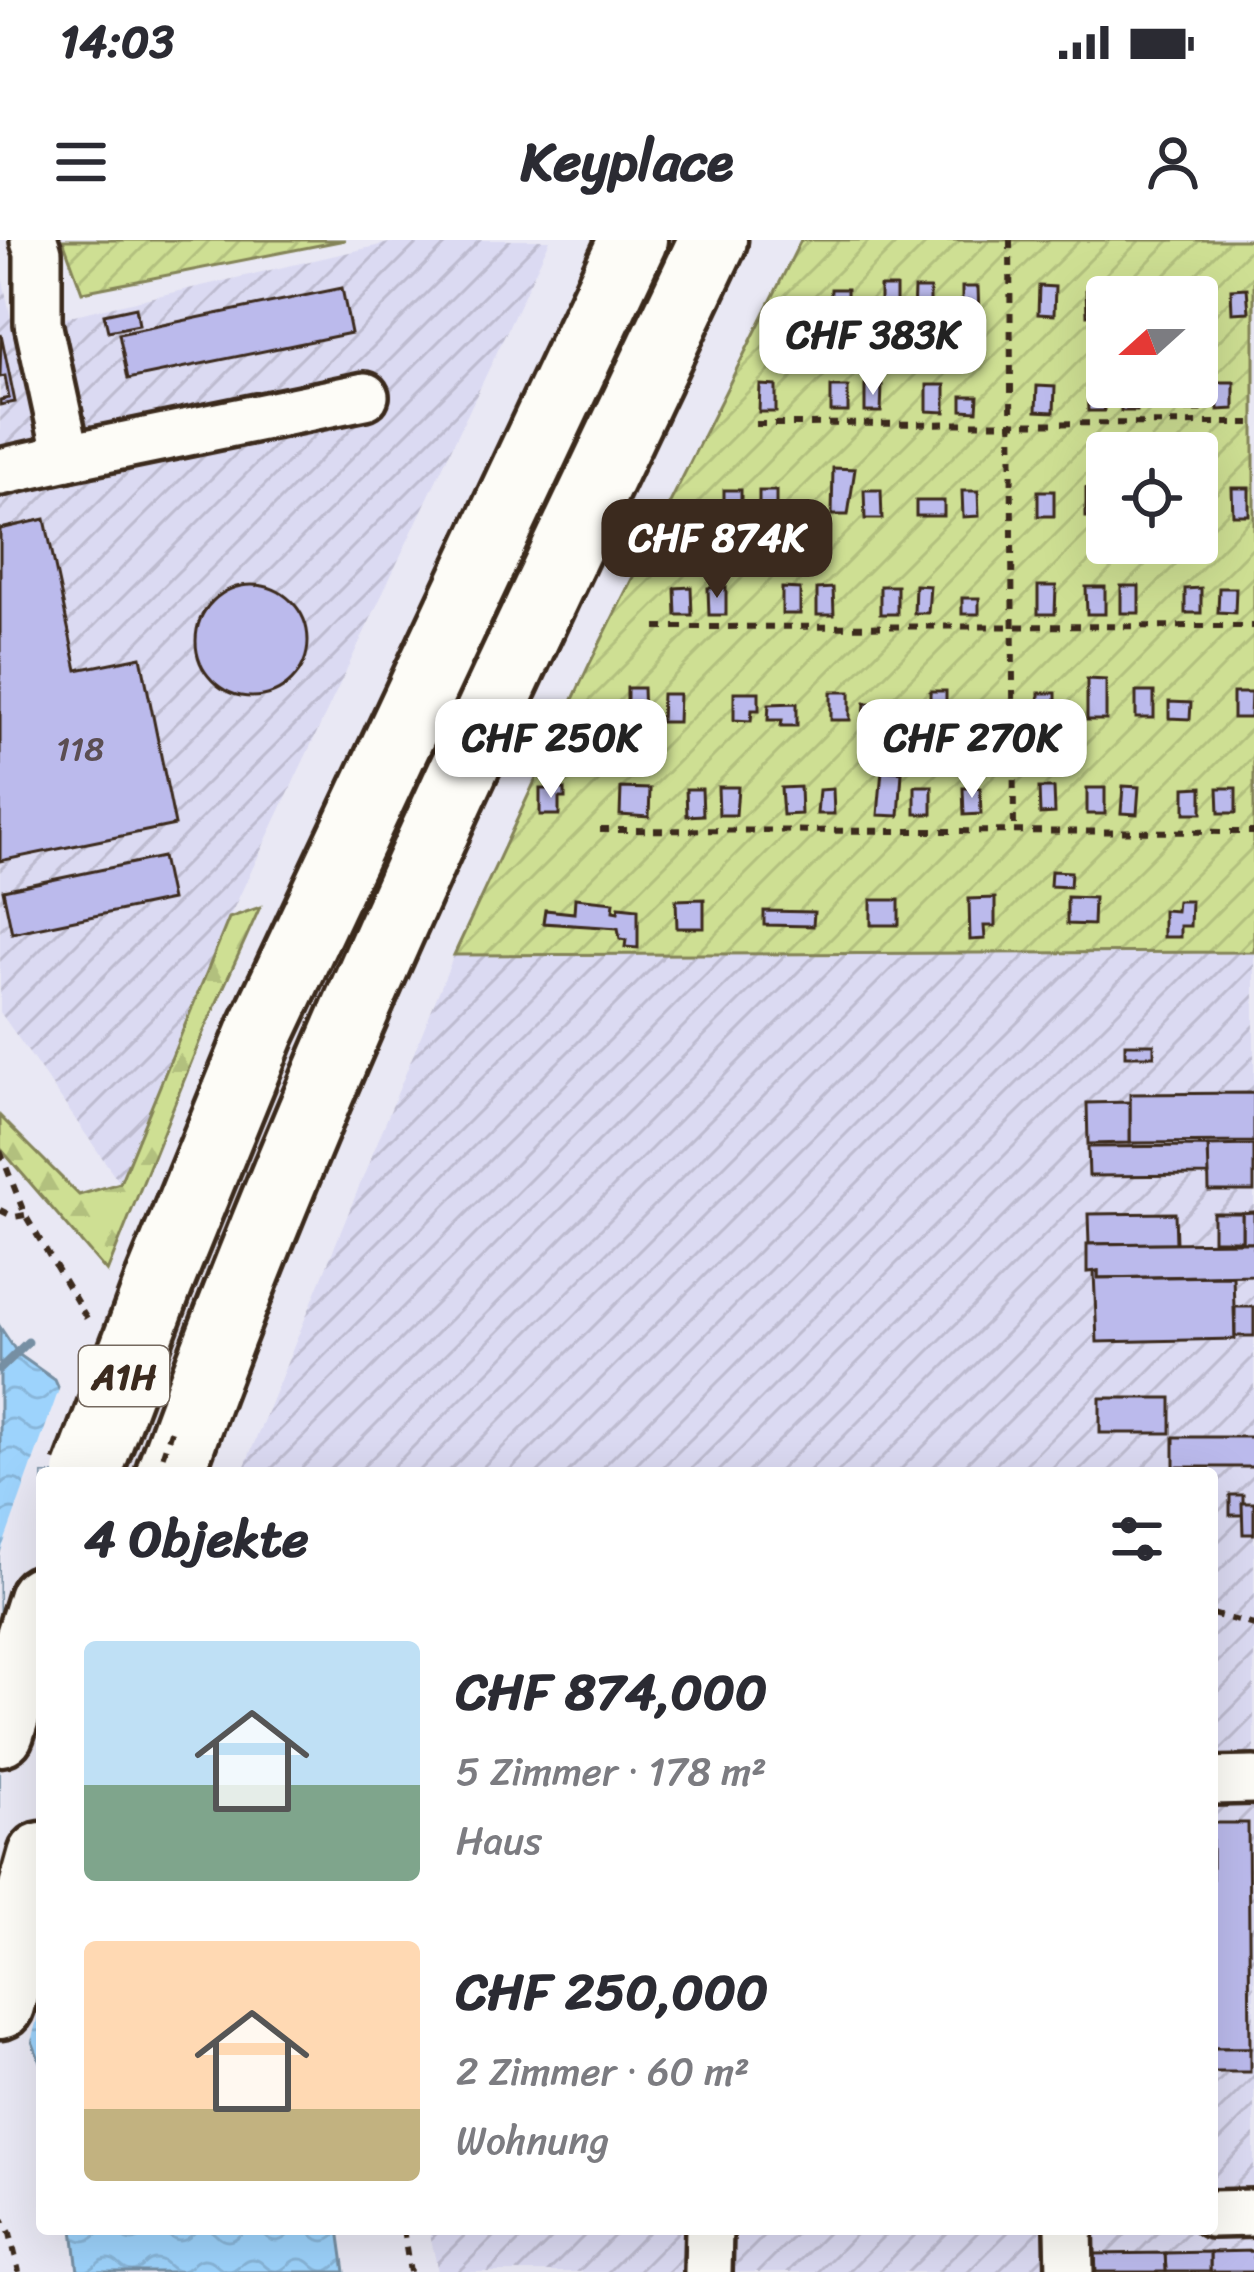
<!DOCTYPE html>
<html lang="de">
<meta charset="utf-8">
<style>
:root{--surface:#fff;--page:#f7f7f7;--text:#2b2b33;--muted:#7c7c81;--accent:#3b2a1e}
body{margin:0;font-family:Sriracha,sans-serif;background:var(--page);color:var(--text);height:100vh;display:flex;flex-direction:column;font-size:45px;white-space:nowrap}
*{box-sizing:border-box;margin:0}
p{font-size:39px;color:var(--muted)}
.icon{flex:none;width:66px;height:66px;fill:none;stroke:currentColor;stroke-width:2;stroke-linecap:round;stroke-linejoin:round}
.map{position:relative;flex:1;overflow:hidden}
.side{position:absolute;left:36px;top:1227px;width:1182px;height:768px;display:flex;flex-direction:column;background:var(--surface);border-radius:12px;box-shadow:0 12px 48px #0002}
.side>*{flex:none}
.needle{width:78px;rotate:249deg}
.tools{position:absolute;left:1086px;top:36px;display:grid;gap:24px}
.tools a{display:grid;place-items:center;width:132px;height:132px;border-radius:12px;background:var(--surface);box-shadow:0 12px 48px #0002;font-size:60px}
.price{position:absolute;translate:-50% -102px;padding:0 27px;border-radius:24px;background:#fff;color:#222;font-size:39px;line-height:78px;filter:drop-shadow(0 3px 6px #0008)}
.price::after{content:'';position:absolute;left:50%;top:72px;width:36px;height:27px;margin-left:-18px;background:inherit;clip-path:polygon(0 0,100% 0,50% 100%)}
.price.selected{background:var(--accent);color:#fff}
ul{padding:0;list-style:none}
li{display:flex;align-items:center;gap:36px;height:300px;padding:0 48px}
li span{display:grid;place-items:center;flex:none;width:336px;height:240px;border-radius:12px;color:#555}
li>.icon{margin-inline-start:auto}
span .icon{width:144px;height:144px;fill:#fffc;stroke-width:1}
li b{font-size:51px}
h2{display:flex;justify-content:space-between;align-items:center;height:144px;padding:0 48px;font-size:51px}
.status{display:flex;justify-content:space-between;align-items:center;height:84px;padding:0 60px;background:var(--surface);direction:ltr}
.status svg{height:33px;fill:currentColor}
header{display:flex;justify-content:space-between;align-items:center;height:156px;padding:0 48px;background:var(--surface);font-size:54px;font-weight:800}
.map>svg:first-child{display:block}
</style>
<div class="status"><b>14:03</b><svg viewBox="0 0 49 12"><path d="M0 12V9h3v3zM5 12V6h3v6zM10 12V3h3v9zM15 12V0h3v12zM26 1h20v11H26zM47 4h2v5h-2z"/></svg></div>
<header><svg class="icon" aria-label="menu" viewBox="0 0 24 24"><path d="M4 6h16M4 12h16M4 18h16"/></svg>Keyplace<svg class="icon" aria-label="person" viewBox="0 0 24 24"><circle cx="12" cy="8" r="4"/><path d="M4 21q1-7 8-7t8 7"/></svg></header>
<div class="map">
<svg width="1254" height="2032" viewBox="0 0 1254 2032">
<defs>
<pattern id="industrial-furrows" width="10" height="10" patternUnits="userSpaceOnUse" patternTransform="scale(3)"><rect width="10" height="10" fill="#dbdaf2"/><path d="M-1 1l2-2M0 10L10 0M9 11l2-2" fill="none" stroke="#bdbbcf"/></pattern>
<pattern id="forest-firs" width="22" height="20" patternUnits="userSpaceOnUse" patternTransform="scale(3)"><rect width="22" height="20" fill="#cedf93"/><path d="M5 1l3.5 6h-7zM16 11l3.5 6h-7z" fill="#b2c07e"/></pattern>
<pattern id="garden-furrows" width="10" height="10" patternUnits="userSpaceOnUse" patternTransform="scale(3)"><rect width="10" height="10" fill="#cedf93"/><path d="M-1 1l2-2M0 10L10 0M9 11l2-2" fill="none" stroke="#b2c07e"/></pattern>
<pattern id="water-waves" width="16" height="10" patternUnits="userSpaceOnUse" patternTransform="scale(3)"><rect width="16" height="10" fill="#9dd3fc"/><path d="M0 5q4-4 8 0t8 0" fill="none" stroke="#88b5d8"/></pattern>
</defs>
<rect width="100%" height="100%" fill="#e9e8f4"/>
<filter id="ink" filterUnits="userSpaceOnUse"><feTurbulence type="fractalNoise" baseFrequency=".00833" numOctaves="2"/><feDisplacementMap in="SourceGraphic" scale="24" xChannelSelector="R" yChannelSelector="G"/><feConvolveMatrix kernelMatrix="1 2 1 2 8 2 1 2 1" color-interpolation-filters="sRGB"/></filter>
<g filter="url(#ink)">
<!-- industrial -->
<g fill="url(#industrial-furrows)">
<path d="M402 0H550L229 678 120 943 0 772V26L13 89Z"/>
<path d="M1254 712V2032H438L429 1989H1212V1233H242L454 715Z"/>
</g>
<!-- forest -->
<path fill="url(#forest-firs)" stroke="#848458" stroke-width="3" d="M260 667 203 793 107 1032 0 908V876L79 955 120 943 229 678Z"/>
<!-- garden -->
<g fill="url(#garden-furrows)" stroke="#848458" stroke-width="3" fill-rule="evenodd">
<path d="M63 0H345L82 52Z"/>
<path d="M801 0H1254V712L454 715 589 425ZM1107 57H1197V147H1107ZM1107 213H1197V303H1107Z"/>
</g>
<!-- water -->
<g fill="url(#water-waves)" stroke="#768fa3" stroke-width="3">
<path d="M0 1087 18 1114 55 1140 95 1233H42V1827L0 1719Z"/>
<path d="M73 1989H339L345 2032H78Z"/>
</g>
<!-- pier -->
<path fill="#e9e8f4" d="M62 1141 101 1233H42V1761L29 1809 0 1733V1314Z"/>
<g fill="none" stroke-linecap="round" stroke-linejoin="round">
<!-- stream -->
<path stroke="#768fa3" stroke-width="9" d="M0 1129 28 1102"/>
</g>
<!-- building -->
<g fill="#bbbaec" stroke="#3b2a1e" stroke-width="3">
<path d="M1039 46 1055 47 1054 75 1038 74Z"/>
<rect x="880" y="47" width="16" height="29"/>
<path d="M962 47H978L979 76H962Z"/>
<path d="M342 48 351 93 128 139 119 94Z"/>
<path d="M1103 48 1104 74 1087 75 1086 49Z"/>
<path d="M1247 48 1249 72 1232 73 1231 49Z"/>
<path d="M831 49H847V77L830 76Z"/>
<path d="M914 49H930V75H913Z"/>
<path d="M136 67 139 85 108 91 104 74Z"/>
<path d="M1 94 15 162 0 165V160L9 158 5 136 0 137Z"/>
<path d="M1217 142H1234V169L1218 170Z"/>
<path d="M1103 144 1104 171H1088L1087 145Z"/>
<path d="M1197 144H1201V171H1185V147Z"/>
<path d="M760 145 776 146V172H759Z"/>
<path d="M865 145H882L881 172H865Z"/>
<path d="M927 145H945V172L927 171Z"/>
<path d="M1037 146 1055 147 1054 172 1036 171Z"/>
<rect x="831" y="147" width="17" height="25"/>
<path d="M1121 147H1138L1137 171H1121Z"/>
<path d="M962 156H978L977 171 962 170Z"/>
<path d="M833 228 855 229 848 275H832Z"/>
<rect x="1086" y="248" width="18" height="29"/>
<path d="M1232 248H1249V275H1233Z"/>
<rect x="724" y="250" width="17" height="28"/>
<path d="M864 250H881L882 279H865Z"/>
<rect x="759" y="251" width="17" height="26"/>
<path d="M962 251H978L979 276 963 277Z"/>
<rect x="1038" y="251" width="16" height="25"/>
<rect x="916" y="261" width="28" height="15"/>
<path d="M45 279 77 430 141 417 175 585 0 621V289Z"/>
<path d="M915 345 930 346 928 373H914Z"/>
<circle cx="252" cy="401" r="56"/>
<rect x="880" y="346" width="17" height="28"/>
<path d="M1038 346H1056L1055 374H1038Z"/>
<rect x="1121" y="346" width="18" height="27"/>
<path d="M691 347 692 375H676L675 348Z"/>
<path d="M726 347V375H709L708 348Z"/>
<path d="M1086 347H1105V374H1087Z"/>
<path d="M782 348 800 349V374H782Z"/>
<path d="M833 348 834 375H817V349Z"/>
<path d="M1201 348V373H1185V349Z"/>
<path d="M1219 348H1236L1235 373 1218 372Z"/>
<rect x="962" y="358" width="17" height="16"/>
<path d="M1087 439 1106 440V480H1087Z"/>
<path d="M627 448H643L644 479 627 480Z"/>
<rect x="930" y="451" width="16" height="28"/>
<path d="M734 452H759V470H752L751 481 734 480Z"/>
<rect x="831" y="452" width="19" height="28"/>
<rect x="1136" y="452" width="18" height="26"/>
<rect x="1039" y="453" width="17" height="25"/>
<path d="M1233 453H1251L1250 478H1233Z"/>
<path d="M662 454H679L678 482H661Z"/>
<path d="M1169 462 1191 463 1190 479 1169 478Z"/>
<path d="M797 463V486H781L782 480H768L769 464Z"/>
<path d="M865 463 895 464 894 479 864 478Z"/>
<path d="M963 463H979V479H964Z"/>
<path d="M882 530 902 532 899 576 878 575Z"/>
<rect x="915" y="546" width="17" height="28"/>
<path d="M1123 546 1139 547 1137 574 1121 573Z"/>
<path d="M718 547H738L736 575H719Z"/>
<path d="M800 547 801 574 783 575 781 548Z"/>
<path d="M1202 547V573H1185V548Z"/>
<path d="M621 548 650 549 649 577 620 575Z"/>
<path d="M963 548H980L981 574 964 575Z"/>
<path d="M1039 548H1054L1055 573 1040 574Z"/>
<rect x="1087" y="548" width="18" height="26"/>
<path d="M1218 548H1236V573H1219Z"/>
<path d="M540 549H565V558H559V575H540Z"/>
<path d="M686 549H702L703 575 687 576Z"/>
<path d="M833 549 834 574H817L819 550Z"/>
<path d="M162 617 171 660 12 693 3 650Z"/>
<path d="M1051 631 1071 632 1070 647 1050 646Z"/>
<path d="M1067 657 1094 658 1093 685 1067 684Z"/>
<path d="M575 658 614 662 613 671 618 672 619 667 638 669V708L625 707 626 700 620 699 618 688 543 683 545 670 574 673Z"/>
<path d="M995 658V686H984L985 699 970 700 969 659Z"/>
<path d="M704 659V688H677L676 660Z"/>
<rect x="871" y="660" width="28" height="25"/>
<path d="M1177 661H1191L1190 686H1180V697H1163V670L1176 671Z"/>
<path d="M764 671 814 672 813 686 764 685Z"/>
<rect x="1125" y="804" width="29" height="12"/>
<path d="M1254 853V902L1130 903V854Z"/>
<path d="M1130 862V903L1088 904 1087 863Z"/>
<path d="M1254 905V951H1209L1208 906Z"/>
<path d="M1208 906 1209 935 1089 936 1088 907Z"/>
<path d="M1254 972V1002H1242V973Z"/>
<path d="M1175 973 1176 1003 1089 1004 1088 974Z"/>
<rect x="1213" y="973" width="29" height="27"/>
<path d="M1242 1002H1254V1035L1098 1038V1031L1087 1032V1004Z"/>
<path d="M1098 1031V1038L1233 1036 1235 1099 1097 1102 1094 1032Z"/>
<rect x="1235" y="1067" width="19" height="29"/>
<rect x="1100" y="1158" width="71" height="35"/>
<rect x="1174" y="1197" width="80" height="30"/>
<rect x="1230" y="1255" width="13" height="20"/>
<path d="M1242 1263H1254V1294H1243Z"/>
<path d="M1212 1583H1248L1250 1808H1212Z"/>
<rect x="1212" y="1808" width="38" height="24"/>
<path d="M1254 2011V2032H1210V2012Z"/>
<path d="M1210 2012V2032H1166L1165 2013Z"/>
<path d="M1165 2013 1166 2032H1096L1095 2014Z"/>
</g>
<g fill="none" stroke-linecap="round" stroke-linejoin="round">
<defs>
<g id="minor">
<path d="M67 217 365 156"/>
<path d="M0 232 67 217 38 83V12L34 0"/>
<path d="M1212 1541 1254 1540"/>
<path d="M1212 1974 1254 1973"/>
<path d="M1069 1989 1070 2032"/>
<path d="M708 2032 709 1989"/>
</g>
<g id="highway">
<path d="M160 1040 261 792 633 0"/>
<path d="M170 1233C322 809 521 407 713 0"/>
<path d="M0 1492 42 1359"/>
<path d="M0 1765 42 1616"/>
</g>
</defs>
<!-- minor casing -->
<use href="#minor" stroke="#3b2a1e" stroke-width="54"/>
<!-- highway casing -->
<use href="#highway" stroke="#3b2a1e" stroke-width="75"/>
<!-- path -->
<g stroke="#3b2a1e" stroke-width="6" stroke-dasharray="9 9" stroke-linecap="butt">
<path d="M1010 0 1014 593"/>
<path d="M756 184 1254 183"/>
<path d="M656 387 1254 386"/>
<path d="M600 590 1254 592"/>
<path d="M0 911 25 975 91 1085"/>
<path d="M0 970 14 977 25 975"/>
<path d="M1212 1374 1254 1385"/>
<path d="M0 1975 10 1993 19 2032"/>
<path d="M403 1989 410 2032"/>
</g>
<!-- minor -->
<use href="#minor" stroke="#fdfcf7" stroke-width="45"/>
<!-- highway -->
<use href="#highway" stroke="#fdfcf7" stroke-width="66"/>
<defs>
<path id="highway-bridge" d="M87 1233 160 1040"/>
</defs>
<!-- highway-bridge casing -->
<use href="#highway-bridge" stroke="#3b2a1e" stroke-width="75" stroke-linecap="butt"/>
<!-- path-bridge -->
<path stroke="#3b2a1e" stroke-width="6" stroke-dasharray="9 9" stroke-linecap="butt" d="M157 1233 171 1191"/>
<!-- highway-bridge -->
<use href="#highway-bridge" stroke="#fdfcf7" stroke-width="66"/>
</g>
</g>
<g text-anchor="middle" stroke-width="9" stroke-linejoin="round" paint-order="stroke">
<!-- number labels -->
<g font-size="33" fill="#5b4e52">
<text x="80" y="520">118</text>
</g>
<!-- shield labels -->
<rect fill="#fdfcf7" stroke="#75695f" stroke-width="3" x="79" y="1106" width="90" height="60" rx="9"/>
<g font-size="36" font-weight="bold" fill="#3b2a1e">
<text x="124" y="1149">A1H</text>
</g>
</g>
</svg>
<div class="tools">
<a><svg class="needle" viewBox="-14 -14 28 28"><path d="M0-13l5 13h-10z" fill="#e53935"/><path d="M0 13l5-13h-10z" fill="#7c7c81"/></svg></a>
<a><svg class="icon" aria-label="locate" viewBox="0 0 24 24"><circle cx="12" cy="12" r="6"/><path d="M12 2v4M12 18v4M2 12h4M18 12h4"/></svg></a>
</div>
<b class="price" style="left:873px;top:158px">CHF 383K</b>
<b class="price selected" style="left:717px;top:361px">CHF 874K</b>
<b class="price" style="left:551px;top:561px">CHF 250K</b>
<b class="price" style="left:972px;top:561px">CHF 270K</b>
<section class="side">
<h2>4 Objekte<svg class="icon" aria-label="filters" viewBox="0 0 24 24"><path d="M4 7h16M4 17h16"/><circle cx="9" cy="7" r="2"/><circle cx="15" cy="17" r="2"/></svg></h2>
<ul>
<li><span style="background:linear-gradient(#bfe0f5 60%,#7fa58c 0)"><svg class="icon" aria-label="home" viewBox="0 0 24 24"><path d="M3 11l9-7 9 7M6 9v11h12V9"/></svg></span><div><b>CHF 874,000</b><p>5 Zimmer · 178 m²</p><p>Haus</p></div></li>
<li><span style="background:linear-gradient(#ffd9b3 70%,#c2b280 0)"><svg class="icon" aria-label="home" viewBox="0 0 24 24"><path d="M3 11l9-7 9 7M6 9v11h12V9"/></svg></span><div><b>CHF 250,000</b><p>2 Zimmer · 60 m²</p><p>Wohnung</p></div></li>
</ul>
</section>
</div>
